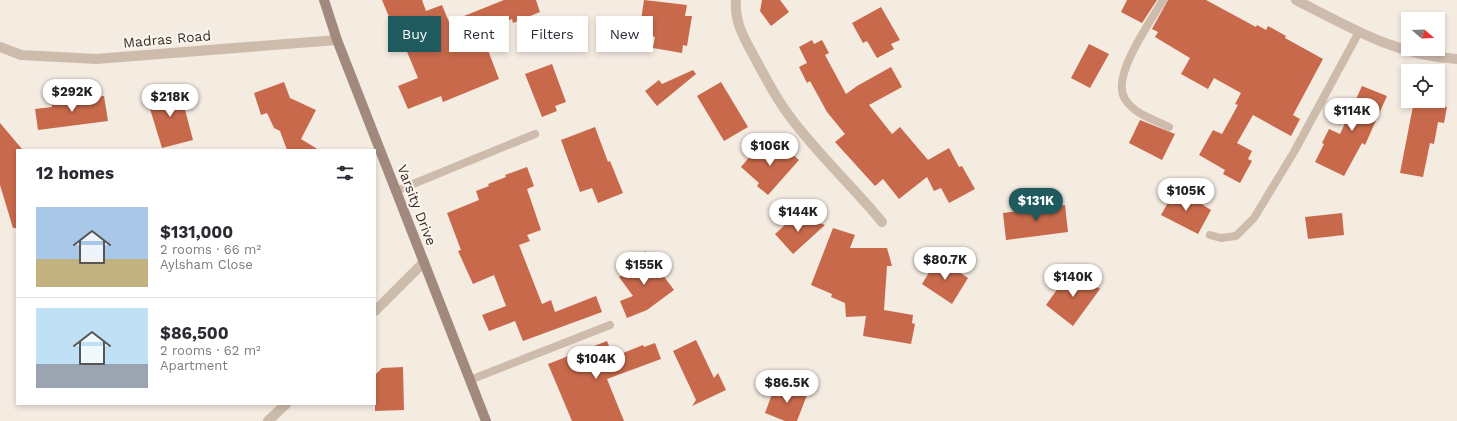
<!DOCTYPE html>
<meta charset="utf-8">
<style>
:root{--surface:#fff;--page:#f7f7f7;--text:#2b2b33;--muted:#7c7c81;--line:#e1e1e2;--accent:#1f5a5e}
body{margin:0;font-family:"Work Sans",sans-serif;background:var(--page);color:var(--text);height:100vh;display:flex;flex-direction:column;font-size:15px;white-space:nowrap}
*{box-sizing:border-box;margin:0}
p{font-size:13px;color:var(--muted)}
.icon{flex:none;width:22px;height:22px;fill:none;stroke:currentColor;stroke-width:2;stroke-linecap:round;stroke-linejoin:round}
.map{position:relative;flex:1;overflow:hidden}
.sheet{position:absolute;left:16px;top:149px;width:360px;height:256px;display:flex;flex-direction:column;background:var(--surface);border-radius:0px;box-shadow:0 2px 6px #0003}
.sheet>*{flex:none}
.guide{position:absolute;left:388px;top:16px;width:380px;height:36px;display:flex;gap:8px}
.needle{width:26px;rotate:109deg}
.buttons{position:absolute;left:1401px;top:12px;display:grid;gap:8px}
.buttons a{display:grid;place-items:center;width:44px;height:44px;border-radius:0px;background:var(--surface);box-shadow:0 2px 6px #0003;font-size:20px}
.price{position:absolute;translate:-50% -34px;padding:0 9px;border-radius:14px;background:#fff;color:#222;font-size:13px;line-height:26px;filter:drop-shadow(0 1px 2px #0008)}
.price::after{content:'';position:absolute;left:50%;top:24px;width:12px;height:9px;margin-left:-6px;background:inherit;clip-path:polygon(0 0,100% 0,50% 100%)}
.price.selected{background:var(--accent);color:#fff}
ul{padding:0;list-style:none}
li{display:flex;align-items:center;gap:12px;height:100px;padding:0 20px}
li+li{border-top:1px solid var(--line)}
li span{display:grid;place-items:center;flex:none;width:112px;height:80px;border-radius:0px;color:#555}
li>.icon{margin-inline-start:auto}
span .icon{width:48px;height:48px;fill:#fffc;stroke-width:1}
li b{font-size:17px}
h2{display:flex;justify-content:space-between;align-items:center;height:48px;padding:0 20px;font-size:17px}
.tag{padding:0 14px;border-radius:0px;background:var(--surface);box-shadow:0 2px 6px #0003;font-size:14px;line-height:36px}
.tag.selected{background:var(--accent);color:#fff}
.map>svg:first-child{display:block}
</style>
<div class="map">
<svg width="1457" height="421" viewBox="0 0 1457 421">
<rect width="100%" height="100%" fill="#f4ebe1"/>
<!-- building -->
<g fill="#c8694b">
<path d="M382 0H422L426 11 442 5 449 22 504 0H536L540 12 513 23 512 19 481 32 499 79 443 102 441 96 408 109 398 86 418 78 405 47 402 48Z"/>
<path d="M644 0 687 5 685 16H692L687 46 683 45 682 53 653 48 655 37 639 34Z"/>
<path d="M762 0H780L789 12 771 26 760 11Z"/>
<path d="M1127 0H1157L1142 23 1121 12Z"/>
<path d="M1168 0H1206L1256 27 1257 25 1266 30 1268 26 1286 36 1285 38 1323 59 1293 115 1300 119 1291 136 1253 115 1237 143 1252 151 1248 159 1252 161 1240 183 1223 174 1225 170 1199 155 1213 130 1222 134 1238 105 1235 104 1241 93 1214 78 1208 89 1181 74 1190 58 1155 37 1158 32 1152 29Z"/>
<path d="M881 7 900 40 891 44 894 49 877 58 867 41 863 43 852 23Z"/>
<path d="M812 40 814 44 822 40 829 53 825 55 846 94 857 86 891 67 902 87 869 105 892 134 900 127 928 160 949 148 959 167 962 166 975 189 949 203 941 188 934 191 927 177 899 199 883 179 875 186 835 142 845 134 827 112 810 81 807 83 799 67 807 63 799 47Z"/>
<path d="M1089 44 1109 54 1090 88 1071 78Z"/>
<path d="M552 64 566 102 555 106 557 111 542 117 525 74Z"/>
<path d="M693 70 696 74 657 106 645 91 659 80 662 84Z"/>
<path d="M284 82 290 98 316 110 301 139 319 150H287L280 131 274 128 267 113 261 115 254 93Z"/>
<path d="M721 82 748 127 724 141 697 96Z"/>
<path d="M1362 86 1387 96 1365 145 1362 143 1344 176 1315 162 1324 144 1322 143 1329 129 1340 134Z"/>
<path d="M179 87 193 140 162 148 147 99 156 97 155 94Z"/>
<path d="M104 96 108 121 38 130 35 109 52 107V102Z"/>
<path d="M1414 101H1438L1437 105 1447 107 1444 123 1438 122 1434 144 1430 143 1423 177 1400 173Z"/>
<path d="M1140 120 1175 134 1162 160 1129 143Z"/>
<path d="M0 123 22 149 17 150V228H13L0 185Z"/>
<path d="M595 127 608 162 610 161 623 193 598 203 592 188 580 192 561 140Z"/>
<path d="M779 143 799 160 768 195 757 186 759 183 741 167 757 148 767 156Z"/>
<path d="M527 167 534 186 527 189 541 230 527 235 530 241 519 245 542 304 551 300 555 312 596 296 602 312 523 341 515 321 489 331 482 315 506 306 494 275 473 284 458 251 461 250 447 213 479 200 476 191 489 186 488 184 506 177 505 175Z"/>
<path d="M1176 188 1211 210 1198 234 1161 215Z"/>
<path d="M1065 205 1068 232 1006 240 1003 213Z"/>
<path d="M1342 213 1344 235 1308 239 1305 217Z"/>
<path d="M796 215 825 225 793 254 775 234Z"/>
<path d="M833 228 855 235 850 248H887L892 266H887L884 310 913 315 912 323 915 324 911 344 863 336 866 316 846 317 845 303 831 297 832 294 811 285Z"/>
<path d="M645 251 674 290 647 310 627 318 620 301 633 296 619 277 634 265 631 262Z"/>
<path d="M938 258 968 278 952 304 922 284Z"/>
<path d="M1078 273 1100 289 1073 326 1046 305 1066 277 1072 281Z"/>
<path d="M696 340 714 378 718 373 726 390 692 406 696 400 673 351Z"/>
<path d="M607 341 613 357 643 345 644 347 655 343 661 359 607 379 624 421H572L548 364Z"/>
<path d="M403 367 404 410 375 411V375L382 368Z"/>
<path d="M812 382 797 421H785L765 413 775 386 795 394Z"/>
</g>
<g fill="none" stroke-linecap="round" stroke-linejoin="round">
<!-- lane -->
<g stroke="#cdbbac" stroke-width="8">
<path d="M1163 0C1151 21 1110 77 1125 99 1134 114 1155 120 1169 127"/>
<path d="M396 191 535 134"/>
<path d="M1210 235 1221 238 1236 236 1254 218 1294 152 1359 32"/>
<path d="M470 380 610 325"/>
</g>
<!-- street -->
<g stroke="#cdbbac" stroke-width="10">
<path d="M736 0C734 24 746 41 757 62 767 80 776 98 788 114 816 153 852 185 882 222"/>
<path d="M1296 0C1349 27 1397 56 1457 59"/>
<path d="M0 47 21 55 96 59 337 40"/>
<path d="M375 311 424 262"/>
<path d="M268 421 286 404"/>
</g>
<!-- secondary -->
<path stroke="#a18a7d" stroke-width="10" d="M324 0 337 40 486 421"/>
</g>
<g text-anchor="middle" stroke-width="4" stroke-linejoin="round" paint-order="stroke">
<!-- street labels -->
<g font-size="14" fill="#3b302b" stroke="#fbf5ee">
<text transform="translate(167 39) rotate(-5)" y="5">Madras Road</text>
<text transform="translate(417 205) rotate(69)" y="5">Varsity Drive</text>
</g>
</g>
</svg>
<div class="buttons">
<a><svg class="needle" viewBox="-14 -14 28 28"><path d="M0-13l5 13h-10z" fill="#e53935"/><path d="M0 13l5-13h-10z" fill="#7c7c81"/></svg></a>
<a><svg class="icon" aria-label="locate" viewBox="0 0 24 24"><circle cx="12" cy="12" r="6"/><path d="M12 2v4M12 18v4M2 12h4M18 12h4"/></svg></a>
</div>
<b class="price" style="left:72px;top:113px">$292K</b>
<b class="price" style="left:170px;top:118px">$218K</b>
<b class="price" style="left:1352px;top:132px">$114K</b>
<b class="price" style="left:770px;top:167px">$106K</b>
<b class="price" style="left:1186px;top:212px">$105K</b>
<b class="price selected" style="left:1036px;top:222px">$131K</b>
<b class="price" style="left:798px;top:233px">$144K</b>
<b class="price" style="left:945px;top:281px">$80.7K</b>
<b class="price" style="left:644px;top:286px">$155K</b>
<b class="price" style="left:1073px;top:298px">$140K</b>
<b class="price" style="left:596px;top:380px">$104K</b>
<b class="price" style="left:787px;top:404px">$86.5K</b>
<div class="guide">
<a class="tag selected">Buy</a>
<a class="tag">Rent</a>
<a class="tag">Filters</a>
<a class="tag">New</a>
</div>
<section class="sheet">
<h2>12 homes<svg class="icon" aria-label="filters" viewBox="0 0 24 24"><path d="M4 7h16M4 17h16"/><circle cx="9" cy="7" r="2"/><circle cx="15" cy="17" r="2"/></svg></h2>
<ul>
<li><span style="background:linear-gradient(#a9c7e8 65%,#c2b280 0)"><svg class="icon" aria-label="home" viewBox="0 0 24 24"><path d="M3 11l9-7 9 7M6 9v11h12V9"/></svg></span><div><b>$131,000</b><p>2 rooms · 66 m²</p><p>Aylsham Close</p></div></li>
<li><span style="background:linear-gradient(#bfe0f5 70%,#9aa5b1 0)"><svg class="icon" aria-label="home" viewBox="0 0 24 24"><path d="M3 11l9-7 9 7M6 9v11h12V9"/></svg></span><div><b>$86,500</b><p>2 rooms · 62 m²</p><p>Apartment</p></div></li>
</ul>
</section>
</div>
